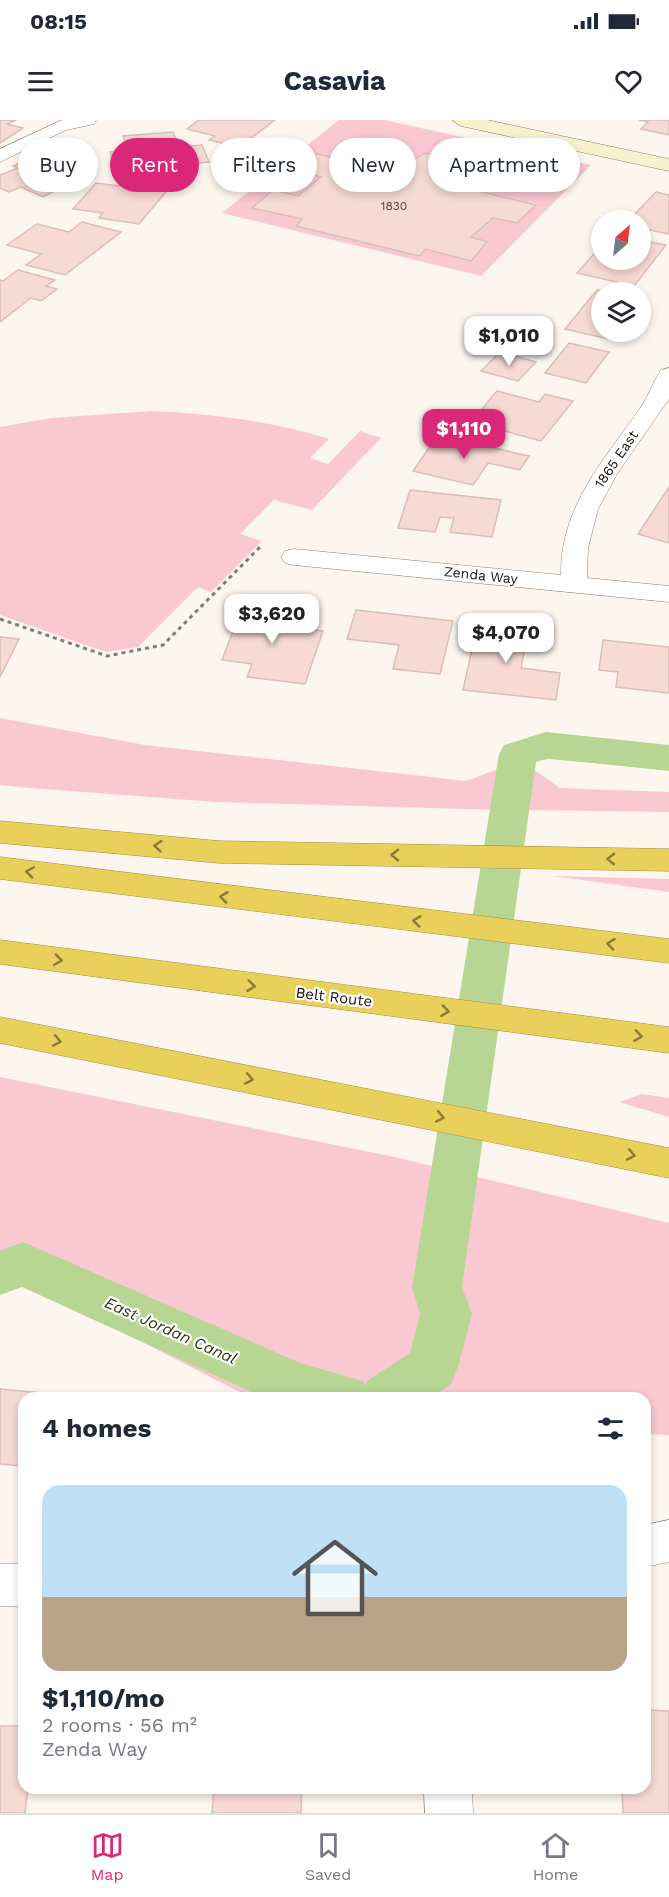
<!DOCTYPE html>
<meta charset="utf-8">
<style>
:root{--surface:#fff;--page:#f2f2f3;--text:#1f2937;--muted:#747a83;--line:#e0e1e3;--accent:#db2777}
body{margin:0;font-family:"Work Sans",sans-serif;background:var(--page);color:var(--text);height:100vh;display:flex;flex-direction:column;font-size:22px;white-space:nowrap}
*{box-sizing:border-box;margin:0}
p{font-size:20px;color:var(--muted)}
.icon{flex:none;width:33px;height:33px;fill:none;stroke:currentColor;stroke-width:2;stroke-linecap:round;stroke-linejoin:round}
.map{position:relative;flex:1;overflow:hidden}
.panel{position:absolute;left:18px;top:1272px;width:633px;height:402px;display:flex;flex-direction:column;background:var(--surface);border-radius:18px;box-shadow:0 3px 9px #0003}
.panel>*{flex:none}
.banner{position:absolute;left:18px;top:18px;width:633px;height:54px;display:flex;gap:12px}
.needle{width:39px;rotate:28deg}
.fabs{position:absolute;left:591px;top:90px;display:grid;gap:12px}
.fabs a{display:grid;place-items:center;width:60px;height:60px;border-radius:50%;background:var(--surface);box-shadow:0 3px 9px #0003;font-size:30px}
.price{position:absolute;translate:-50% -51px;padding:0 14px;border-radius:12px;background:#fff;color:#222;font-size:20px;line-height:39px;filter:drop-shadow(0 2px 3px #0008)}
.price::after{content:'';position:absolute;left:50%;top:36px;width:18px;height:14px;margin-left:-9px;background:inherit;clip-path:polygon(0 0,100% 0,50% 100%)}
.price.current{background:var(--accent);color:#fff}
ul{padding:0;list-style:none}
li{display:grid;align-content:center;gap:12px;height:318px;padding:0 24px}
li span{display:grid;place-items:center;height:186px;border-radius:18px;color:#555}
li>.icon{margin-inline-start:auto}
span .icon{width:108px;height:108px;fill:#fffc;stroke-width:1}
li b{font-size:26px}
h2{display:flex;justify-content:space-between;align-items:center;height:72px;padding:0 24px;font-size:26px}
.pill{padding:0 21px;border-radius:27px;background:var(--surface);box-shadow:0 3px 9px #0003;font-size:21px;line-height:54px}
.pill.current{background:var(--accent);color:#fff}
.status{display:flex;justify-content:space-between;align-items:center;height:42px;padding:0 30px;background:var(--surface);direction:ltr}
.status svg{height:16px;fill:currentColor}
header{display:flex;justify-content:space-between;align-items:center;height:78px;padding:0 24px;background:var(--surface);font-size:27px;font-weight:700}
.dock{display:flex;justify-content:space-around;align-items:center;height:84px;border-top:2px solid var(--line);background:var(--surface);font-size:16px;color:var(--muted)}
.dock a{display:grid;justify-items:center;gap:3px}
.dock .current{color:var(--accent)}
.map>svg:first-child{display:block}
</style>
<div class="status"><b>08:15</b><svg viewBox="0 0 49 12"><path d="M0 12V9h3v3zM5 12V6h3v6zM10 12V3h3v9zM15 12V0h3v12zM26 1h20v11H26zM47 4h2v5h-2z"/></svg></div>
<header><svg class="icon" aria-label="menu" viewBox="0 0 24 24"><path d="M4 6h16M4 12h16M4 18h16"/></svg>Casavia<svg class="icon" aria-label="heart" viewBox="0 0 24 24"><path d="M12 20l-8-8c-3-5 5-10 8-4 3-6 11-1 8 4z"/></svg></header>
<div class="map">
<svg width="669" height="1693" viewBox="0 0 669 1693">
<rect width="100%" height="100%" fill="#fdf6ee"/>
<!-- green -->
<g fill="#f9c8d1" fill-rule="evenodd">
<path d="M339 0H384L591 45 481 156 222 93ZM425 33 470 44 457 66 536 84 517 103 493 98 471 117 487 122 471 140 426 129 419 136 296 106 302 99 253 88 273 70 298 76 321 57 291 50 311 34 394 52Z"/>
<path d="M152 291C213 294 271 301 329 319L310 338 328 344 360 311 381 318 312 390 274 380 240 414 262 421 211 472 198 467 138 527 106 532 0 495V307L51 298Z"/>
<path d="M0 598 145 625 466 661 509 645 501 690 216 682 30 668 0 665Z"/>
<path d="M530 647 560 668 669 672V692L529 690 525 683Z"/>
<path d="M553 756 669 759V772Z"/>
<path d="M0 957 390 1036 669 1103V1315L645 1314V1278H251L113 1207 0 1137Z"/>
<path d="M642 974 669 978V997L619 982Z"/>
</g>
<!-- water -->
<path fill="#b7d694" d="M545 616 669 629V650L549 639 529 642 527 657 496 651 504 626Z"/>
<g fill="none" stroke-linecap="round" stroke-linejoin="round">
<!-- canal -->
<path fill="#b7d694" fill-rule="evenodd" d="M546 612 669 625V651L548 638 536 642 462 1167 472 1194 458 1247 451 1264 430 1278H265L22 1167 0 1175V1131L23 1122 303 1244 363 1261 365 1266 367 1261 410 1233 420 1194 412 1167 499 634 504 625Z"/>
</g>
<!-- building -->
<g fill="#f6dad3" stroke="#d9bfb7" stroke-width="1.5">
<path d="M0 0H16L7 4 23 8 0 23Z"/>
<path d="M199 0H275L239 27 209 20 215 16 187 9Z"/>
<path d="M639 0H669V15L641 9 648 2Z"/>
<path d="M173 12 179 27 202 25 209 42 115 51 110 32 128 31 123 16Z"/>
<path d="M43 32 72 42 60 47 83 56 43 77 21 67 9 72 0 68V55L18 48 13 46Z"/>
<path d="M313 33 394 52 425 33 470 44 457 66 536 85 517 103 493 98 471 117 487 122 471 141 426 129 419 136 296 106 302 99 252 88 273 70 298 76 321 57 291 50Z"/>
<path d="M133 62 170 67 139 104 99 98 103 93 73 89 96 63 128 67Z"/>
<path d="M656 72 669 75V114L640 108V100H637L639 98 633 96Z"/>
<path d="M82 102 121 112 65 155 26 145 41 134 7 125 37 104 69 112Z"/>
<path d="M640 120 666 125 634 166 577 153 601 126 602 140H640Z"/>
<path d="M18 150 55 160 46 166 57 169 41 181 31 178 0 202V160L3 161Z"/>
<path d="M597 170 610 172H602V212H614L608 219 565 209Z"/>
<path d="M569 223 609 232 586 263 545 253Z"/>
<path d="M500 232 536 242 518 261 481 251Z"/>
<path d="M497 271 539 282 545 274 573 281 541 321 471 302Z"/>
<path d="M438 315 529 336 520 350 488 343 473 365 413 351Z"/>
<path d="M669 367V423L638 414Z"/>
<path d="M410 370 501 380 492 417 450 412 454 398 440 397 435 412 398 408Z"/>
<path d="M245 480 282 484 275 505 323 511 305 564 247 557 252 544 222 540Z"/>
<path d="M356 490 453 501 440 554 393 549 399 525 347 519Z"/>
<path d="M478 501 529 506 521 548 560 553 556 580 463 570Z"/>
<path d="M0 517 19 519 0 557Z"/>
<path d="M603 520 669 527V573L616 567 618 552 599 550Z"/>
<path d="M0 1269 98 1278H24V1346L0 1344Z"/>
<path d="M645 1590 669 1591V1693H623L622 1668H645Z"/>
<path d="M0 1606H24V1668H28L25 1693H0Z"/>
<path d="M214 1668H302L301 1693H212Z"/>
</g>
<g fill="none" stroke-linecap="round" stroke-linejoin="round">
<defs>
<g id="street">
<path d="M62 0H96L94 4 66 10 0 42V29Z"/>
<path d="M669 248V279L617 354 598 389 588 428 587 458 669 466V482L294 445 285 443 281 437 285 431 294 429 561 455C560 387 604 340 641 287 649 275 653 262 661 250Z"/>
<path d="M669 1400V1442L645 1447V1405Z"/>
<rect x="0" y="1444" width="24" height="42"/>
<path d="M424 1668H472L473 1693H425Z"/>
</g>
<path id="secondary" d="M452 0H487L669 39V51L461 6Z"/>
<g id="highway">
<path d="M0 701 219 721 669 729V751L219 743 0 723Z"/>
<path d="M0 737 669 819V843L0 759Z"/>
<path d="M0 820 669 907V933L0 844Z"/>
<path d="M0 897 669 1028V1058L0 923Z"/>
</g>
</defs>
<!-- street casing -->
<use href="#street" stroke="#8e7d6c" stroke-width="1"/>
<!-- secondary casing -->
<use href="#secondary" stroke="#8e7d6c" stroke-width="1"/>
<!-- highway casing -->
<use href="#highway" stroke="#9f8d3f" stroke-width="1"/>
<!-- path -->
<path stroke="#837d76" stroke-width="3" stroke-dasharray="4 4" stroke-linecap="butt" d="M0 499 107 536 163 525 262 425"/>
<!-- street -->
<use href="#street" fill="#fff" fill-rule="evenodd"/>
<!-- secondary -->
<use href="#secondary" fill="#f8f1ce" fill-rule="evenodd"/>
<!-- highway -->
<use href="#highway" fill="#e8d05b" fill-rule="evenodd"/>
</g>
<!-- one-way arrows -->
<defs><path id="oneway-chevron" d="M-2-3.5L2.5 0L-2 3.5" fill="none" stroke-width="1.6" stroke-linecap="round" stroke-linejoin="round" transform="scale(1.5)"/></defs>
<g stroke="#8a7a37">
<use href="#oneway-chevron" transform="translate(158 726) rotate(-175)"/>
<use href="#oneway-chevron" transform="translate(395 735) rotate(-179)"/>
<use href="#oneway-chevron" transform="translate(611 739) rotate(-179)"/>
<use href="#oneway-chevron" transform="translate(30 752) rotate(-172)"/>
<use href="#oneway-chevron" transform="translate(224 777) rotate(-173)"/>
<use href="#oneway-chevron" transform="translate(417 801) rotate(-173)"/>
<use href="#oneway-chevron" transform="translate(611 824) rotate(-173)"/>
<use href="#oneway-chevron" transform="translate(58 840) rotate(8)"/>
<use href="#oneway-chevron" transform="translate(251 866) rotate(7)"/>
<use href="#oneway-chevron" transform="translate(445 891) rotate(7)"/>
<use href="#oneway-chevron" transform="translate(638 916) rotate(7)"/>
<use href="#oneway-chevron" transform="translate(57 921) rotate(11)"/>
<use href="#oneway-chevron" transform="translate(249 959) rotate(11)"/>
<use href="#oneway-chevron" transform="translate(440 997) rotate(11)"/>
<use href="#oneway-chevron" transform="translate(631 1035) rotate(11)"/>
</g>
<g text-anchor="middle" stroke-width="4.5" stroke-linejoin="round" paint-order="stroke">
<!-- number labels -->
<g font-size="12" fill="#4f433d">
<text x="394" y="90">1830</text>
</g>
<!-- far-street labels -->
<g font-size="14" fill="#17110b" stroke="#fff">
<text transform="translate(616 339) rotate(-56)" y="5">1865 East</text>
<text transform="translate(481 455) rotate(6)" y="5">Zenda Way</text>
</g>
<!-- street labels -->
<g font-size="15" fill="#17110b" stroke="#fff">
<text transform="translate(334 877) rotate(7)" y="5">Belt Route</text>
</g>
<!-- water labels -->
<g font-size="16" font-style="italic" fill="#233504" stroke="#fff">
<text transform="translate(171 1210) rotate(24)" y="6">East Jordan Canal</text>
</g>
</g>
</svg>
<div class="fabs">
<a><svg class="needle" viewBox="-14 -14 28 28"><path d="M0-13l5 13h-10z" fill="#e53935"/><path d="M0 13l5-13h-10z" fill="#747a83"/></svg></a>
<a><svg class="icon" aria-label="layers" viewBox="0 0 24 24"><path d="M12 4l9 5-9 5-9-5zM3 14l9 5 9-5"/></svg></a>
</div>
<b class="price" style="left:509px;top:247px">$1,010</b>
<b class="price current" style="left:464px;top:340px">$1,110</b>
<b class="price" style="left:272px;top:525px">$3,620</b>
<b class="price" style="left:506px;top:544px">$4,070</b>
<div class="banner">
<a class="pill">Buy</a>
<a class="pill current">Rent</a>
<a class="pill">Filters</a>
<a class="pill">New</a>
<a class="pill">Apartment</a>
</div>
<section class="panel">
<h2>4 homes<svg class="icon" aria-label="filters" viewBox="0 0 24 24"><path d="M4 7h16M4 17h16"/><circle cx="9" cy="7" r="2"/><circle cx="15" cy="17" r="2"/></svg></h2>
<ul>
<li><span style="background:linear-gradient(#bfe0f5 60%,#b9a48a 0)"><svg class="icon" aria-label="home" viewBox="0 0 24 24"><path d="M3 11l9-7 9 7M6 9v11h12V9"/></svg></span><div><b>$1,110/mo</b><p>2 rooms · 56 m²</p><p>Zenda Way</p></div></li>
</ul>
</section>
</div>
<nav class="dock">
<a class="current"><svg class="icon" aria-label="map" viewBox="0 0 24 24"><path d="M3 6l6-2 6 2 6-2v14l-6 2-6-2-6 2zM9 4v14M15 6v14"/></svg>Map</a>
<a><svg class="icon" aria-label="saved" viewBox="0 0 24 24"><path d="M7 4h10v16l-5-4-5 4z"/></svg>Saved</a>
<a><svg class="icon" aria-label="home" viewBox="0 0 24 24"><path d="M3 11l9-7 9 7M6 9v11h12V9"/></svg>Home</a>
</nav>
